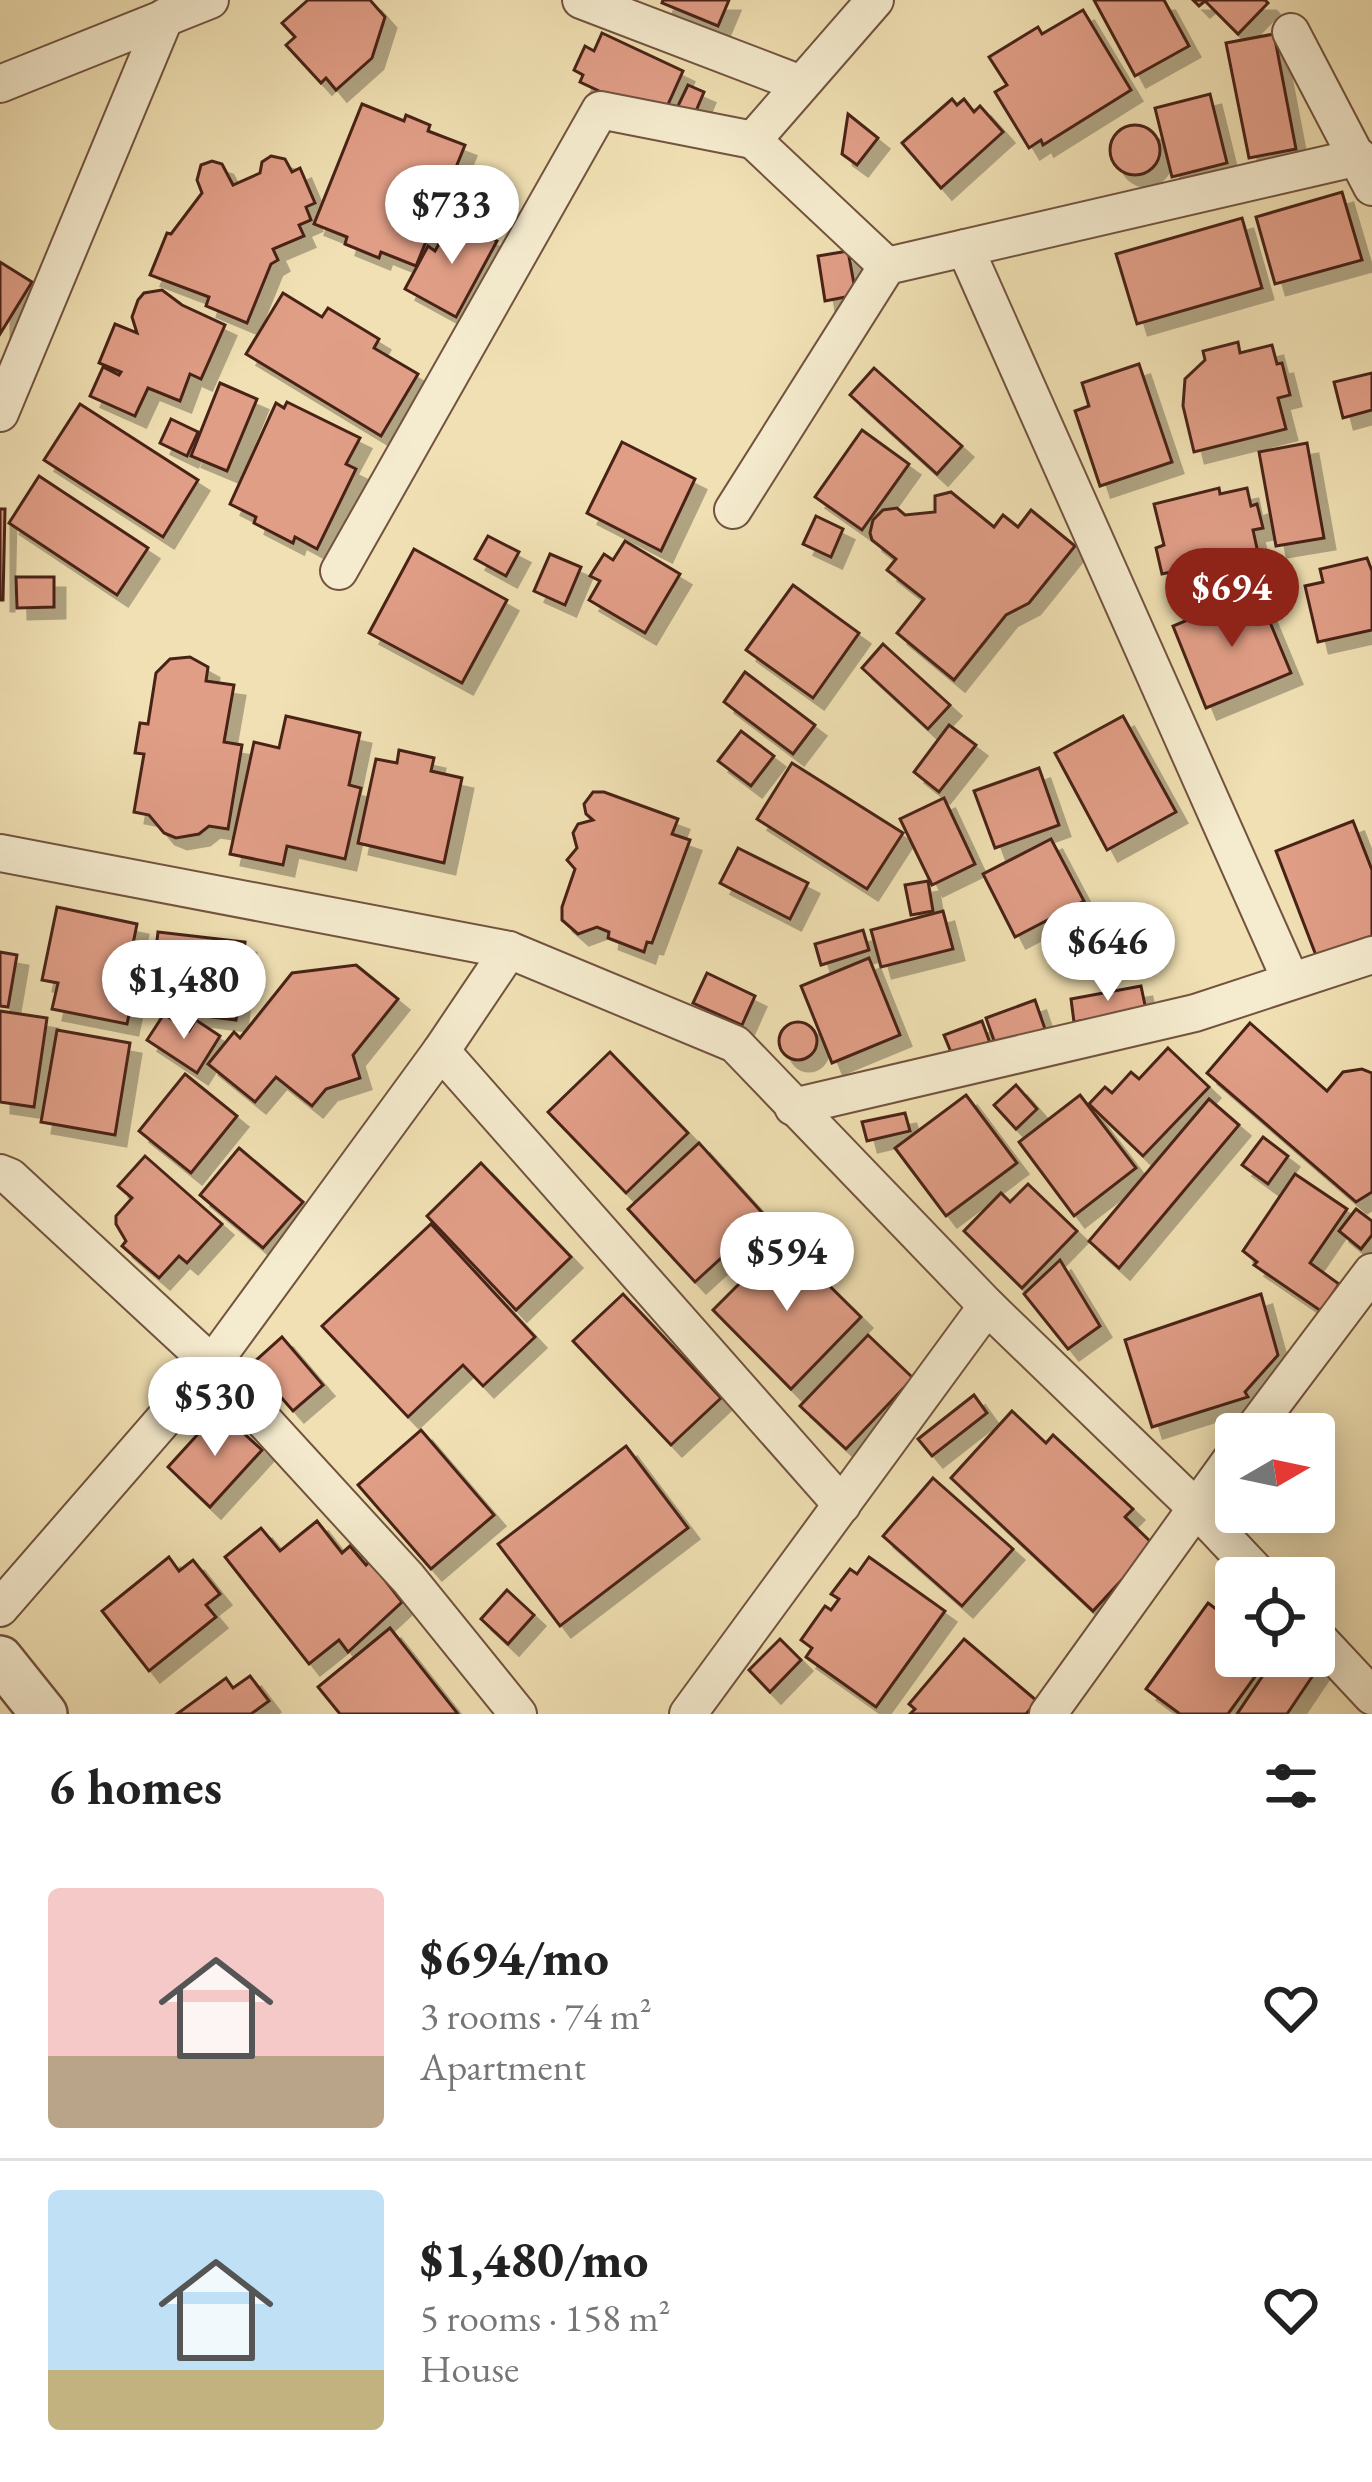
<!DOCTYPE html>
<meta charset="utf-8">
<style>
:root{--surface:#fff;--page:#f6f6f6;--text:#222;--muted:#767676;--line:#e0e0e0;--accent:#8f2418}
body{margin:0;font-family:"EB Garamond",serif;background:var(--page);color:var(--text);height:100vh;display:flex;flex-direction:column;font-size:45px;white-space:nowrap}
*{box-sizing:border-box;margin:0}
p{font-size:39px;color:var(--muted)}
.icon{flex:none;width:66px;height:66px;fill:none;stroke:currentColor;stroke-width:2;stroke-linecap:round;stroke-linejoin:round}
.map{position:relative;height:1714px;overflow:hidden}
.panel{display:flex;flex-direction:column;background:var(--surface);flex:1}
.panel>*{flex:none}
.needle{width:78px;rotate:81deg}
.fabs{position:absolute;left:1215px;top:1413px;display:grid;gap:24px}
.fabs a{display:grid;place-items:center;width:120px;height:120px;border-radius:12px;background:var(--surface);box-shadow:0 6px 30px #0003;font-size:60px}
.price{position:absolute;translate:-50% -102px;padding:0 27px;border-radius:42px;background:#fff;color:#222;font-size:39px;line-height:78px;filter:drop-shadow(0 3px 6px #0008)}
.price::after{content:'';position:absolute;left:50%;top:72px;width:36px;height:27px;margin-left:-18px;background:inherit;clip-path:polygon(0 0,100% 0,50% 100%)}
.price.on{background:var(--accent);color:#fff}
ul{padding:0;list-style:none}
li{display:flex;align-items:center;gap:36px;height:300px;padding:0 48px}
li+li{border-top:3px solid var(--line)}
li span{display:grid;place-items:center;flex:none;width:336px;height:240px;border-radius:12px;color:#555}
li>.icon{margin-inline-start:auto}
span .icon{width:144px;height:144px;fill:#fffc;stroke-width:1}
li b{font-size:51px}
h2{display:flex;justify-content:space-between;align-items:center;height:144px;padding:0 48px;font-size:51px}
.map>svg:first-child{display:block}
</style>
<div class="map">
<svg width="1372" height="1714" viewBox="0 0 1372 1714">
<defs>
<filter id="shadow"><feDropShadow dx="11" dy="11" stdDeviation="0" flood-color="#0004"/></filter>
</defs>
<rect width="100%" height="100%" fill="#f0e0b3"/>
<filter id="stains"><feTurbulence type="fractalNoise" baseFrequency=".00167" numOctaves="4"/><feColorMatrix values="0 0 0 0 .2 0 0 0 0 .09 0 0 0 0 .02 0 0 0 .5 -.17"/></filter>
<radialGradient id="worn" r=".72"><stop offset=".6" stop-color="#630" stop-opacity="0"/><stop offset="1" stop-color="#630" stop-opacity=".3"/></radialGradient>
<!-- building -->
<g fill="#e19e87" stroke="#482418" stroke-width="3" filter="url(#shadow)">
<path d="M308 0H370L385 17 372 58 336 90 326 78 321 83 286 45 295 37 282 23Z"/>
<path d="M663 0H729L718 26 662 3Z"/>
<path d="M1094 0H1164L1189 46 1135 76Z"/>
<path d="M1193 0H1265L1268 3 1238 34 1205 1 1199 6Z"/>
<path d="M1083 10 1131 90 1043 145 1041 140 1029 148 995 92 1007 85 989 57 1038 27 1042 34Z"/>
<path d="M602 33 683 71 661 120 580 82 583 75 574 70 585 46 594 51Z"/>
<path d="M1274 34 1296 149 1249 158 1226 43Z"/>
<path d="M688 85 704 92 693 118 676 110Z"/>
<path d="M1210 94 1227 163 1172 177 1155 108Z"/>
<path d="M952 99 957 105 964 99 974 112 980 106 1003 132 941 188 902 143Z"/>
<path d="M362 104 404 121 406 115 430 125 428 131 465 145 416 266 381 252 379 258 345 244 347 237 314 224Z"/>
<path d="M848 114 878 138 857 165 842 154Z"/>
<circle cx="1135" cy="150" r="25"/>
<path d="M271 156 285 159 292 172 300 168 315 203 306 207 311 220 299 225 304 236 273 249 278 260 271 264 247 323 206 306 209 297 150 275 167 233 171 234 202 193 197 180 201 165 212 161 222 164 233 185 260 173 262 162Z"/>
<path d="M1342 192 1362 260 1275 284 1256 217Z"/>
<path d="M454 217 497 241 456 317 405 289 428 246 435 251Z"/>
<path d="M1242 218 1262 288 1137 324 1116 254Z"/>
<path d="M848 251 856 295 825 301 818 256Z"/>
<path d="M0 262 32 282 0 334Z"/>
<path d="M162 290 182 305 225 325 201 379 190 374 180 401 148 388 135 416 90 396 103 367 119 375 121 372 99 363 115 324 137 333 132 317 138 300 144 293Z"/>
<path d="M283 293 322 317 328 308 379 339 374 348 418 374 381 436 246 354Z"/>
<path d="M1238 342 1240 353 1272 345 1277 364 1282 363 1290 395 1278 398 1286 429 1194 452 1183 406 1185 379 1205 360 1203 351Z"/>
<path d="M1139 364 1172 462 1100 486 1075 411 1089 406 1082 383Z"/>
<path d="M874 368 962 446 937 474 850 395Z"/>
<path d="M1372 373V410L1343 418 1334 382Z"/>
<path d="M220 383 257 399 227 471 191 456Z"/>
<path d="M287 402 360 438 346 464 356 469 317 549 295 537 293 543 254 523 256 517 230 504 276 403 284 408Z"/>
<path d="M80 404 198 480 163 537 44 460Z"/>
<path d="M171 419 198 432 187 456 160 443Z"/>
<path d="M862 430 909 464 862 530 815 497Z"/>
<path d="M622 442 695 479 661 551 587 513Z"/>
<path d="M1307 443 1324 538 1276 546 1259 452Z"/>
<path d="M39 476 148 548 117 595 9 523Z"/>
<path d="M1219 488 1220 494 1247 488 1251 506 1257 504 1263 528 1253 530 1258 553 1245 556 1248 569 1201 580 1198 566 1162 574 1156 548 1164 545 1154 504Z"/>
<path d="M951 492 994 527 1003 515 1018 527 1031 510 1075 546 1029 603 1006 615 954 680 897 633 924 599 887 570 896 559 872 540 870 533 873 520 883 510 897 508 905 515 935 512V496Z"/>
<path d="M0 509H5L3 600H0Z"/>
<path d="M816 516 843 529 831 557 803 544Z"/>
<path d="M488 536 519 552 506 576 475 559Z"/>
<path d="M625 541 680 574 645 633 589 600 600 581 590 576 604 554 613 560Z"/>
<path d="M414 549 507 600 462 683 369 633Z"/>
<path d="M550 554 581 567 565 605 534 591Z"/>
<path d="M1367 558 1372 571V630L1318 642 1305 586 1323 582 1320 569Z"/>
<path d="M16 577H54V607L17 608Z"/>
<path d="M793 585 859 633 813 698 746 650Z"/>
<path d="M1257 591 1291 673 1206 708 1173 626Z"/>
<path d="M883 644 950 705 928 729 862 668Z"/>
<path d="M190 657 208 667 206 681 234 685 224 742 242 745 228 829 209 826 199 834 176 838 164 833 149 815 134 812 144 754 135 753 140 723 148 724 156 673 170 659Z"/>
<path d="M745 672 815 725 793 754 724 702Z"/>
<path d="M286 716 360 733 349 785 361 788 345 859 287 846 283 865 230 854 254 742 279 748Z"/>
<path d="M1123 716 1176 812 1107 850 1055 753Z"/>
<path d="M949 725 976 745 939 792 914 772Z"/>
<path d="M741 731 774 756 751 786 718 761Z"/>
<path d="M399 750 434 758 431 771 462 778 444 863 358 843 376 759 397 763Z"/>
<path d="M792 763 903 833 867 889 757 819Z"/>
<path d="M1039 768 1059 825 995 848 974 791Z"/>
<path d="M593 792H604L678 819 672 834 690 840 652 943 647 942 644 952 608 938 609 932 597 927 578 934 562 920V907L575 869 567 860 577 848 573 833 578 824 593 820 586 814 584 804Z"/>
<path d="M944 798 975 864 932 885 900 819Z"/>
<path d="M1353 821 1372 870V936L1317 958 1276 851Z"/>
<path d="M1051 839 1084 901 1015 937 983 874Z"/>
<path d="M738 848 808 883 790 919 720 883Z"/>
<path d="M928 881 933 911 911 915 905 885Z"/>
<path d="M57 907 137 924 128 969 138 971 127 1024 52 1009 58 983 42 980Z"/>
<path d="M943 911 953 949 881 967 871 930Z"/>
<path d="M863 930 869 950 821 965 815 944Z"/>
<path d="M158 932 245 942 236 1020 149 1009Z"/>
<path d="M0 952 17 955 8 1007 0 1006Z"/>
<path d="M869 958 900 1035 832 1063 801 986Z"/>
<path d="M356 965 398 999 353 1055 360 1078 326 1089 312 1106 276 1077 255 1102 208 1064 234 1032 240 1038 292 973Z"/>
<path d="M707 973 755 996 742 1025 693 1003Z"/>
<path d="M1141 986 1146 1010 1074 1022 1071 999Z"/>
<path d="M1035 1000 1045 1029 996 1046 986 1018Z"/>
<path d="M0 1011 47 1018 34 1107 0 1102Z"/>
<path d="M164 1014 189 1031 196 1020 220 1036 197 1073 147 1040Z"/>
<path d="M982 1021 990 1043 953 1057 944 1035Z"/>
<circle cx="798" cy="1041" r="19"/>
<path d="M1250 1023 1327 1091 1343 1072 1362 1069 1372 1073V1192L1356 1202 1207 1073Z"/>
<path d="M57 1030 130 1043 115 1135 41 1122Z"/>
<path d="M1168 1048 1209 1087 1143 1156 1089 1104 1105 1087 1112 1093 1131 1072 1139 1079Z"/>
<path d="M610 1052 688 1133 626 1193 548 1112Z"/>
<path d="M185 1074 237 1116 191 1173 139 1131Z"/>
<path d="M1016 1085 1037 1109 1016 1129 994 1105Z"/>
<path d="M966 1095 1017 1163 946 1216 895 1148Z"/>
<path d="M1080 1095 1136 1168 1074 1216 1019 1142Z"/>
<path d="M1209 1099 1239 1125 1119 1268 1089 1241Z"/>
<path d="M905 1113 910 1131 867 1141 862 1122Z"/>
<path d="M1263 1137 1288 1156 1268 1184 1242 1165Z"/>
<path d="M699 1143 766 1217 695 1282 628 1209Z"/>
<path d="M239 1148 303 1202 263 1248 200 1195Z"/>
<path d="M145 1156 222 1224 187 1263 179 1256 159 1278 122 1246 126 1241 116 1224V1216L132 1198 118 1186Z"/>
<path d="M481 1163 571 1257 516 1310 427 1216Z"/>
<path d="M1295 1174 1347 1209 1310 1263 1339 1284 1321 1311 1254 1265 1257 1262 1243 1251Z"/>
<path d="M1028 1184 1077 1231 1022 1288 964 1231 1001 1193 1010 1202Z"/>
<path d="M1356 1209 1372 1221V1235L1361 1249 1339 1231Z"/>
<path d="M431 1224 535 1337 483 1386 463 1365 408 1417 322 1326Z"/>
<path d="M783 1240 861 1317 791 1389 713 1310Z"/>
<path d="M1060 1260 1100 1326 1068 1349 1024 1294Z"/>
<path d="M623 1294 721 1398 671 1445 573 1341Z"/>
<path d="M1261 1294 1278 1355 1245 1392 1248 1397 1152 1427 1125 1340Z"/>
<path d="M868 1335 913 1378 846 1449 800 1406Z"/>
<path d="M282 1337 323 1385 293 1411 252 1364Z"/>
<path d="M974 1395 987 1413 932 1456 918 1439Z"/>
<path d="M219 1411 262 1450 210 1507 168 1467Z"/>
<path d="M1012 1411 1046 1443 1053 1435 1133 1509 1125 1517 1154 1545 1093 1611 951 1478Z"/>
<path d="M421 1430 494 1515 431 1569 358 1485Z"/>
<path d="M626 1446 688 1528 560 1626 498 1544Z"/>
<path d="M933 1478 1013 1549 962 1606 883 1536Z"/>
<path d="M317 1521 342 1553 350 1546 366 1565 370 1561 402 1602 348 1652 339 1640 309 1664 225 1557 261 1528 280 1551Z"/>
<path d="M169 1557 179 1571 193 1560 220 1594 206 1605 216 1617 149 1671 102 1611Z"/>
<path d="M869 1557 945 1611 876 1707 806 1657 812 1648 801 1640 825 1606 831 1610 839 1599 831 1594 850 1569 857 1574Z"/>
<path d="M507 1590 534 1615 508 1644 481 1619Z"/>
<path d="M1208 1603 1236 1624V1656H1270L1228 1714H1180L1146 1689Z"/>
<path d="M390 1628 458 1714H340L318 1687Z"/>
<path d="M780 1639 801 1660 770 1692 749 1670Z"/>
<path d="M964 1639 1037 1701 1026 1714H910L915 1709 909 1704Z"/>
<path d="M1276 1656H1301L1318 1668 1287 1714H1237Z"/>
<path d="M250 1676 269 1701 251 1714H177L226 1678 233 1688Z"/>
</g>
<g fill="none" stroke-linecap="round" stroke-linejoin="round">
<defs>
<g id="minor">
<path d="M581 0 801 84"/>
<path d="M875 0 753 140 887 266"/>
<path d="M1291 32 1372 187"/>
<path d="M0 84 210 0"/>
<path d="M965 248 1291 981"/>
<path d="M0 413 165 17"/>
<path d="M733 510 887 266 1359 157"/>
<path d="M339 571 600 110 753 140"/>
<path d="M0 853 509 950 735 1044 987 1306 1195 1507 1262 1578"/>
<path d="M441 1051 842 1505"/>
<path d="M793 1107 1195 1013 1372 955"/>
<path d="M0 1173 10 1177 212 1364 408 1578 518 1714"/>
<path d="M1250 1434 1372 1272"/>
<path d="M0 1608 212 1364 441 1051 509 950"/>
<path d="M1314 1634 1372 1696"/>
<path d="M688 1714 987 1306"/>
<path d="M1048 1714 1236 1453"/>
</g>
<path id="tertiary" d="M0 1659 44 1714"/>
</defs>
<!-- minor casing -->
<use href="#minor" stroke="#72533f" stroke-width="40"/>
<!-- tertiary casing -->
<use href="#tertiary" stroke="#72533f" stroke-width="50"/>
<!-- minor -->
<use href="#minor" stroke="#f5ebce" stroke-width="36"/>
<!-- tertiary -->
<use href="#tertiary" stroke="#f5ebce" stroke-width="45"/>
</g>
<rect width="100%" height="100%" filter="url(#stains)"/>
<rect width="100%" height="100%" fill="url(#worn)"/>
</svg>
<div class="fabs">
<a><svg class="needle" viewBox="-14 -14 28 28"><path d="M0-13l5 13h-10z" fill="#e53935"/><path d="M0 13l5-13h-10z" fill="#767676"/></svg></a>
<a><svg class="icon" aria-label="locate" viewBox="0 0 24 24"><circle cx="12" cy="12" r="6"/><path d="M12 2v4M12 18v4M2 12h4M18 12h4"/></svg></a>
</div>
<b class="price" style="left:452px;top:267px">$733</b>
<b class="price on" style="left:1232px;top:650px">$694</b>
<b class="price" style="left:1108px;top:1004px">$646</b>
<b class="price" style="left:184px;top:1042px">$1,480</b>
<b class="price" style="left:787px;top:1314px">$594</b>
<b class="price" style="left:215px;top:1459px">$530</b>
</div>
<section class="panel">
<h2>6 homes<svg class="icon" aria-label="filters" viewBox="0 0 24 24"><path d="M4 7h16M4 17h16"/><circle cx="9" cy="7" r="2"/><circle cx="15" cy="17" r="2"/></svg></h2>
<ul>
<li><span style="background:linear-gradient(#f6c9c9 70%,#b9a48a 0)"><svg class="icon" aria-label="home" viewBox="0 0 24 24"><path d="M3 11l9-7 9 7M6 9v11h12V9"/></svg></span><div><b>$694/mo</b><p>3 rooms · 74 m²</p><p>Apartment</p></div><svg class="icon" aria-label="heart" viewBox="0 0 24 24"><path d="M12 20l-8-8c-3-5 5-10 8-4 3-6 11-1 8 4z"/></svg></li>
<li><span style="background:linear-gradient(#bfe0f5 75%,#c2b280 0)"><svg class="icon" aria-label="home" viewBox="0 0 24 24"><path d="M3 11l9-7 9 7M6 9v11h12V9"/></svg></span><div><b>$1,480/mo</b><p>5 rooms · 158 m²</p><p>House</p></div><svg class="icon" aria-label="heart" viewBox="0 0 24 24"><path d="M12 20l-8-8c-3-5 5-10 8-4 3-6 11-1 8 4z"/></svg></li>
</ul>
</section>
